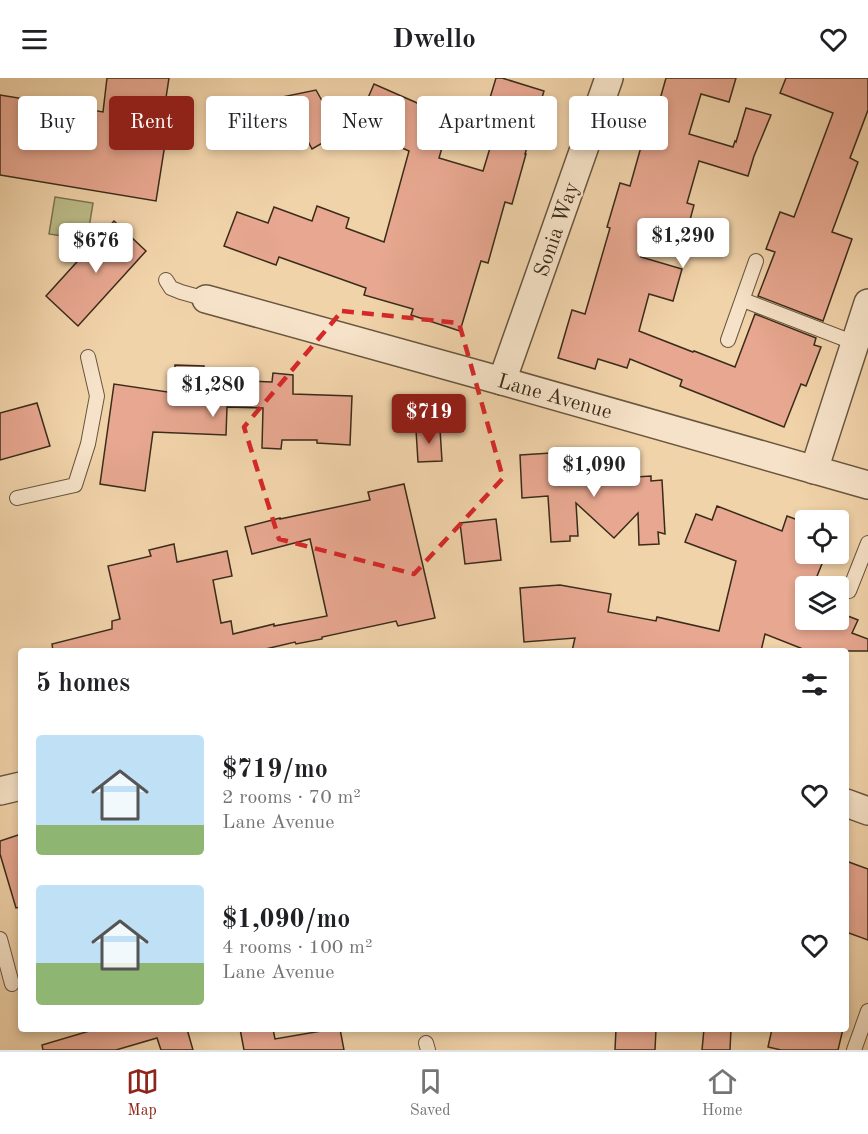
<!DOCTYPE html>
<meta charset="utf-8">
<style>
:root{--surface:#fff;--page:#f6f6f6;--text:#202124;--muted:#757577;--line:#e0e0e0;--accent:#8f2418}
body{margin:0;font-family:"Old Standard TT",serif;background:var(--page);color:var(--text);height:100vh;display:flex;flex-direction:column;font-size:22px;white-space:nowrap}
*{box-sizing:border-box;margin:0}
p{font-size:20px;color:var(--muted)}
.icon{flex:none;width:33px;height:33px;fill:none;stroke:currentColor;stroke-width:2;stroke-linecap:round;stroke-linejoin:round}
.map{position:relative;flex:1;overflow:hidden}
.details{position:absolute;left:18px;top:570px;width:831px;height:384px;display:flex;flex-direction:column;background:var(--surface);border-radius:6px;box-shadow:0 3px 9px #0003}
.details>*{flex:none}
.guide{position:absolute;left:18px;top:18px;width:832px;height:54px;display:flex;gap:12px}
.fabs{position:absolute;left:795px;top:432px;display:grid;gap:12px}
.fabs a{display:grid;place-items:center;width:54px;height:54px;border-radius:6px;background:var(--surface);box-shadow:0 3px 9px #0003;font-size:30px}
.price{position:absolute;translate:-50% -51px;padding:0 14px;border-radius:6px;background:#fff;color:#222;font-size:20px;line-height:39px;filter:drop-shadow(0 2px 3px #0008)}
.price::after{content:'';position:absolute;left:50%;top:36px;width:18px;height:14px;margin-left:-9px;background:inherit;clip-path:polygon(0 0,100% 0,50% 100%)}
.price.current{background:var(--accent);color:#fff}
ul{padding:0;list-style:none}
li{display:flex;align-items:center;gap:18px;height:150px;padding:0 18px}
li span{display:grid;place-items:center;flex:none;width:168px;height:120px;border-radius:6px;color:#555}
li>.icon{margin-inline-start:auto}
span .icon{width:72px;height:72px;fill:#fffc;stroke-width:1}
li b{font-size:26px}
h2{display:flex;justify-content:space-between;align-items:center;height:72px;padding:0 18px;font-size:26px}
.chip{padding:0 21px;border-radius:6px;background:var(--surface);box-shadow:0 3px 9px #0003;font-size:21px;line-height:54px}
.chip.current{background:var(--accent);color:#fff}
header{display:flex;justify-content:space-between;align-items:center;height:78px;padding:0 18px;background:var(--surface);font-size:27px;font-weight:800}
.dock{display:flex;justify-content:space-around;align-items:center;height:84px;border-top:2px solid var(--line);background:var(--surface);font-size:16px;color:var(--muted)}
.dock a{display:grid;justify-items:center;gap:3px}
.dock .current{color:var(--accent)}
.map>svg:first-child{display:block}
</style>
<header><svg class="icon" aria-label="menu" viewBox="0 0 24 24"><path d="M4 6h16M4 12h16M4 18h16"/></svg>Dwello<svg class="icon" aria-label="heart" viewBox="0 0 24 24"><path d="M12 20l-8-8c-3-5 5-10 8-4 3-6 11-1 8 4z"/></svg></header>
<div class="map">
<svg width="868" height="972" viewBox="0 0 868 972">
<rect width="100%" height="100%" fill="#f1d3aa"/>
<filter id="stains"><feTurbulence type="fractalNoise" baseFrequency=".00333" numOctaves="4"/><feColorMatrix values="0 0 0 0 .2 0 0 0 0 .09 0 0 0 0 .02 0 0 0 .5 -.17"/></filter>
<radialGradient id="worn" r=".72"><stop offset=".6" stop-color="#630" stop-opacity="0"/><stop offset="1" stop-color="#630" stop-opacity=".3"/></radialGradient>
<!-- green -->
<path fill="#bbbc88" stroke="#7a7451" stroke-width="1.5" d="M55 119 93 125 87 162 49 156Z"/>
<!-- building -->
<g fill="#e7a790" stroke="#3a2c1a" stroke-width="1.5">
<path d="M107 0H169L162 46 168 47 156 123 0 97V17L103 34Z"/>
<path d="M496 0H502L544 13 525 76H526L512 126 505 124 488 185 481 183 460 253 411 237 413 231 364 217 366 210 279 179 276 187 224 168 237 134 268 145 274 129 312 143 317 128 349 140 346 150 384 164 409 73 355 50 374 6 424 28 420 37 449 46 439 80 483 93 497 47 483 43Z"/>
<path d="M666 0H736L729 24 701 16 689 56 733 69 735 63 736 64 746 30 771 37 754 78 748 98 699 83 687 125 694 127 687 153 652 142 641 179 682 191 673 223 649 216 639 253 693 274 694 273 735 289 755 236 816 260 814 267 821 269 806 308 801 306 784 349 680 308 682 302 630 281 627 290 598 281 595 291 558 280 572 232 585 236 610 150 607 149 620 105 630 108 648 44 653 46Z"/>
<path d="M786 0H868V32L850 80 858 84 832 154 852 161 823 243 758 218 775 174 766 171 780 134 794 139 833 35 780 15Z"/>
<path d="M316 12 340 55 312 71 294 37 287 39 282 19Z"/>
<path d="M114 143 146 173 78 248 46 218Z"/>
<path d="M175 287 204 288 203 301 272 304 273 295 293 297V316L352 318 350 367 317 365V362H282L281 371 262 370 263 330 227 329 226 357 153 354 145 413 100 406 114 306 174 315Z"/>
<path d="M37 325 50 368 0 382V335Z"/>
<path d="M440 351 442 383 418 384 416 352Z"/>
<path d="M551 375V382L574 381 575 395 636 391V399L651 398V403L662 402 665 456 658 454 659 466 639 467 638 435 614 460 576 425 578 458H570V463L551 464 548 418 522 420 520 377Z"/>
<path d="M404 406 435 540 398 548 396 543 322 559V561L296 566 295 564 257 573H53L52 566 112 551V543L120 541 108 488 151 478 149 472 174 466 177 484 227 473 232 498 213 502 221 545 231 543 233 556 274 546V548L327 538 310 461 252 476 245 449 280 440V441L370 422 368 414Z"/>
<path d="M717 428 782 453 787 438 806 445V476H826L813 508H806V542H838V534L858 542 852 555 868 561V573H808L765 556 761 573H572L575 560 524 564 520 510 560 507 611 516 608 534 656 543 657 539 719 553 736 483 685 464 696 436 712 442Z"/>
<path d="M496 441 501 482 465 486 460 445Z"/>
<path d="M21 756V829L16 830 0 776V763Z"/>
<path d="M846 783 868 791V862L846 854Z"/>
<path d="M96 951H187L193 972H161L157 960 116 972H43L42 967Z"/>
<path d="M240 951H273L275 961 333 951H340L344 972H244Z"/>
<path d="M616 951H656L655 972H615Z"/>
<path d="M704 951H731L730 972H702Z"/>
<path d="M772 951H843L838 972H781L768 969Z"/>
</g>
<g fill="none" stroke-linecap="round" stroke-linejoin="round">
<defs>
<g id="service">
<path d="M166 202 171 210 181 214 206 221"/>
<path d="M743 222 855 265"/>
<path d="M728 262 756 183"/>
<path d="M17 420 75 407 88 366 97 318 88 279"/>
<path d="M849 513 868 465"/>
<path d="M0 861 12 906"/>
<path d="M426 965 428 972"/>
<path d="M854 972 868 933"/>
</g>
<g id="minor">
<path d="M206 221 502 303 868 407"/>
<path d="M502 303 609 0"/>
<path d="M814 392 868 225"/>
<path d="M0 713 21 708"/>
<path d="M846 725 868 733"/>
</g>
</defs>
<!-- service casing -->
<use href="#service" stroke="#68563e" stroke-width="16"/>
<!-- minor casing -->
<use href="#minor" stroke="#68563e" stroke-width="30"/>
<!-- service -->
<use href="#service" stroke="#f6e2c8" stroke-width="14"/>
<!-- minor -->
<use href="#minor" stroke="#f6e2c8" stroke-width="27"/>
</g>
<!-- marked area -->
<path fill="none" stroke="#d62828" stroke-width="4.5" stroke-dasharray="12 8" stroke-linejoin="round" d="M342 233 459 245 503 400 414 496 279 461 244 349Z"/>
<g text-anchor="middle" stroke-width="5" stroke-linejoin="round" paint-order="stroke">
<!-- street labels -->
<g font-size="21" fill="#3a2c1a" stroke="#f6e2c8">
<text transform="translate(556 151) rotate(-71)" y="7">Sonia Way</text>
<text transform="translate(555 318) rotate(16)" y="7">Lane Avenue</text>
</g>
</g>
<rect width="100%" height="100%" filter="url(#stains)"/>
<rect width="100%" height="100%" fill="url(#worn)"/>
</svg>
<div class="fabs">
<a><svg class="icon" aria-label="locate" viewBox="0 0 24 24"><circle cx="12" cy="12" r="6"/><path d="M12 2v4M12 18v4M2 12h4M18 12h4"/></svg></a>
<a><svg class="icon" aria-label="layers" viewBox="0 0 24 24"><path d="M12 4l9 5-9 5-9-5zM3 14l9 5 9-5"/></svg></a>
</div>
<b class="price" style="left:683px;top:191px">$1,290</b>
<b class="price" style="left:96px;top:196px">$676</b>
<b class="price" style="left:213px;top:340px">$1,280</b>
<b class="price current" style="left:429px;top:367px">$719</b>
<b class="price" style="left:594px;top:420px">$1,090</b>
<div class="guide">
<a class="chip">Buy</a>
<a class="chip current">Rent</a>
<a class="chip">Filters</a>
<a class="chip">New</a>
<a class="chip">Apartment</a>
<a class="chip">House</a>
</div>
<section class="details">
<h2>5 homes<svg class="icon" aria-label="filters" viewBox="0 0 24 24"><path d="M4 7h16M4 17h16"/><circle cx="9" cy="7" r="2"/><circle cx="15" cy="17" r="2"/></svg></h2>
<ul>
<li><span style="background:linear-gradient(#bfe0f5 75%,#8fb573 0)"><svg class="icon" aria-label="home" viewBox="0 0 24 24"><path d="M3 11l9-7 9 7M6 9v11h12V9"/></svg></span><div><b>$719/mo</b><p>2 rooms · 70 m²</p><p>Lane Avenue</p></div><svg class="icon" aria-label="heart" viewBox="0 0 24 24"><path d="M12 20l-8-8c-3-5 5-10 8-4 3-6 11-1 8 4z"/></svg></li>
<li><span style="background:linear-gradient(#bfe0f5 65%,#8fb573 0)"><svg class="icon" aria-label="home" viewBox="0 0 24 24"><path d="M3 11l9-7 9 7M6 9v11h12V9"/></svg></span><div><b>$1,090/mo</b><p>4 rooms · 100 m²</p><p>Lane Avenue</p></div><svg class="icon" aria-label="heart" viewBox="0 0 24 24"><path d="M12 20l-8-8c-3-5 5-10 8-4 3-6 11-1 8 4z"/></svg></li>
</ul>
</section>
</div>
<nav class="dock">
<a class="current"><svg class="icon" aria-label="map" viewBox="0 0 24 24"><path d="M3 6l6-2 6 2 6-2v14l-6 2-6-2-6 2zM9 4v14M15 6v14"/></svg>Map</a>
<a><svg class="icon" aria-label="saved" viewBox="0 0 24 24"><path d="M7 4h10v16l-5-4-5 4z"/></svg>Saved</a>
<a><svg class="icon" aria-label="home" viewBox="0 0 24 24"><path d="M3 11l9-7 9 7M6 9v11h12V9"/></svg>Home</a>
</nav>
